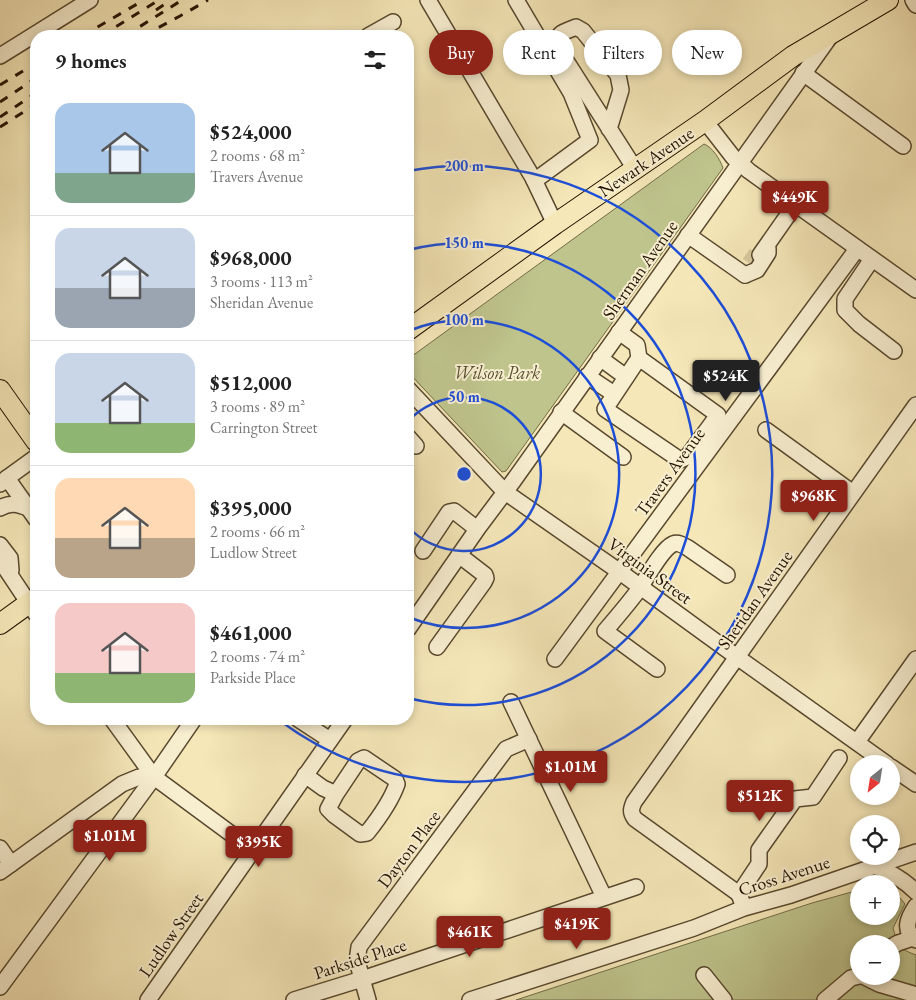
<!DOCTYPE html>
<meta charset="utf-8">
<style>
:root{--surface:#fff;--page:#f2f2f2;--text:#222;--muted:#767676;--line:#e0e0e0;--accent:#8f2418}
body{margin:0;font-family:"EB Garamond",serif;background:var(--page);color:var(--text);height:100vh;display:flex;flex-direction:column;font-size:19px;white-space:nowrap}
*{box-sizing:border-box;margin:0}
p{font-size:16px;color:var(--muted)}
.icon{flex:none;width:28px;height:28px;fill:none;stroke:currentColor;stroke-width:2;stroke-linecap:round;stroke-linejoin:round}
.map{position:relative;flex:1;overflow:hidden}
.sheet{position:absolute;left:30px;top:30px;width:384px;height:695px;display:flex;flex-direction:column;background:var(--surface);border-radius:20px;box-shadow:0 2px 8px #0003}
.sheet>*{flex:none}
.hud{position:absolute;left:429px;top:30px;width:411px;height:45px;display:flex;gap:10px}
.needle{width:32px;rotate:210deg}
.buttons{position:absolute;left:850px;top:755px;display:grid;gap:10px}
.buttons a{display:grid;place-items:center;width:50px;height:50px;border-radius:50%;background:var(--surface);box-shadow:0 2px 8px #0003;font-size:25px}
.price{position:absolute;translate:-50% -42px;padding:0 11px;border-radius:5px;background:var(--accent);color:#fff;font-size:16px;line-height:32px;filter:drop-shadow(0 1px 2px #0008)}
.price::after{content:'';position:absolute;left:50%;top:30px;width:15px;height:11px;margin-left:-8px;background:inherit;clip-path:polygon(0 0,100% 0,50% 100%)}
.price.active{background:#222;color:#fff}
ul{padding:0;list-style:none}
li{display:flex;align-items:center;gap:15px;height:125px;padding:0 25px}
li+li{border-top:1px solid var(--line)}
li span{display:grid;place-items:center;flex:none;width:140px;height:100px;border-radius:15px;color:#555}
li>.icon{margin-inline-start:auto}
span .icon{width:60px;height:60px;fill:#fffc;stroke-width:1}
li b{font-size:21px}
h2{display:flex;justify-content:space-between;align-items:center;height:60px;padding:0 25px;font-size:21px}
.pill{padding:0 18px;border-radius:22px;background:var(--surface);box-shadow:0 2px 8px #0003;font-size:18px;line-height:45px}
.pill.active{background:var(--accent);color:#fff}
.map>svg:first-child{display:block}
</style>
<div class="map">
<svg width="916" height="1000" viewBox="0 0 916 1000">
<rect width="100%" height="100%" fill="#f5e7b8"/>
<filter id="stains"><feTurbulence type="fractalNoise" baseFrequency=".004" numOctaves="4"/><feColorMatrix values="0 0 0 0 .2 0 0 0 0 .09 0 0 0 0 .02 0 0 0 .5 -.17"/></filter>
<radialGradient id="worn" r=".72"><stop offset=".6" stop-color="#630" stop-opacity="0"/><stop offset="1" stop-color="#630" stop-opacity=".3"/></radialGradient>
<!-- green -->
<g fill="#bfc48d" stroke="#726c46" fill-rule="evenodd">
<path d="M704 144C712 147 720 159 723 168L506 471 502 472 408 372V359Z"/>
<path d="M859 890V916H891V892L900 898 905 904 893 928C898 945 899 949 916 955V1000H516L812 903ZM859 944H891V976H859Z"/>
</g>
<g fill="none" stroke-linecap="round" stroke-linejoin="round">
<!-- minor-tunnel -->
<path stroke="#d6c79c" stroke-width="15" stroke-dasharray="15 8" stroke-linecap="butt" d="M749 263 756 253"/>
<defs>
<g id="minor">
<path d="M428 0 533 178 555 224"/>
<path d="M516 0 571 93 590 140 541 176 534 180"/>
<path d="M913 0 916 5"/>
<path d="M368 36 393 22"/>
<path d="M0 56 90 0"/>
<path d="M803 73 903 146"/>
<path d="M705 121 733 157 749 171 916 290"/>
<path d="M609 129 621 90 618 75 583 31 576 27C565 32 557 32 556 45L635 169"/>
<path d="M688 235 745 275"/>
<path d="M760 255 795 205"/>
<path d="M872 259 845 299V310L859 324 894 351"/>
<path d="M745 275 757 270 768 253V248"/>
<path d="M619 332 637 345 639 358 718 415 687 457 680 460 605 409 639 358"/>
<path d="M600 358 626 377"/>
<path d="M587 376 614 394"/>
<path d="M408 389 505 492 620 572 737 657 887 764"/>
<path d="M561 412 623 457"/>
<path d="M766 430 853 493"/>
<path d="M408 437 416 446"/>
<path d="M7 478 36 457"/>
<path d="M0 484 7 478 36 519"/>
<path d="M0 508C10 502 18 504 28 508"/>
<path d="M0 545 10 558 11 570"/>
<path d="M423 551 449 512 454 511 477 529"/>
<path d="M0 560 36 614"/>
<path d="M408 629 478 528 514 480 829 38"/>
<path d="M437 647 484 582 486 578 485 575 459 555"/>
<path d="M555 659 857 249"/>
<path d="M657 669 605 631C617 617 629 603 640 588 647 577 662 549 673 544 678 542 683 545 688 548L727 575"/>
<path d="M511 702 604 897"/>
<path d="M112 719 154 777 253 850"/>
<path d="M298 719 330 740"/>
<path d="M857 742 916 659"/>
<path d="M891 767 916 784"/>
<path d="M305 775 323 788 336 794 358 761 364 758 395 779 397 784C391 801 379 818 367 833L360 834 334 815 328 809 336 794"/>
<path d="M0 848 11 864"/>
<path d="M874 866C891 872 903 879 916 892"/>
<path d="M0 872 122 784 139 777H154"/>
<path d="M739 894 635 819C630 812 631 809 634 802L737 657 916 405"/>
<path d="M742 902 739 894 759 864V850L795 799 813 797 839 758"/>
<path d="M916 906C908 918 902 930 916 940"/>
<path d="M891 947 898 943 913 938"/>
<path d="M704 975 724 1000"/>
<path d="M863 976 879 984 913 994 916 996"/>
<path d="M0 987 154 777 194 719"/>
<path d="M148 1000 345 719"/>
<path d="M294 1000 362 979 636 887"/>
<path d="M368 1000 357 961 359 947 506 749 529 739"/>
<path d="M470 1000 694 928 744 908 791 895 916 852"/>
<path d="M825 1000 851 978 859 976"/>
</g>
<g id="major">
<path d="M408 330 555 224 705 121 793 56 888 0"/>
<path d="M0 390 36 441"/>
<path d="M0 624 36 598"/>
</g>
</defs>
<!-- minor casing -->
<use href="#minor" stroke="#58482e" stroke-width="18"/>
<!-- major casing -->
<use href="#major" stroke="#241300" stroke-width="22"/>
<!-- minor -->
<use href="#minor" stroke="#f8efd1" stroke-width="15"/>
<!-- major -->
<use href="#major" stroke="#f5e7b8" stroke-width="20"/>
<!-- rail -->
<g stroke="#241300" stroke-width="3" stroke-dasharray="9 9" stroke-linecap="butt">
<path d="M156 10 171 0"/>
<path d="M82 36 144 0"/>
<path d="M101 36 159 0"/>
<path d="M125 36 182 0"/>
<path d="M143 36 180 16 208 0"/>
<path d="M0 85 36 63"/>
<path d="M0 102 36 78"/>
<path d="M0 117 36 93"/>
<path d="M0 127 36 104"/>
</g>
</g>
<!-- distance rings -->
<g fill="none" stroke="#1d4ed8" stroke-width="2.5">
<path d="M408 421A77 77 0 1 1 408 527"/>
<path d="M408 331A154 154 0 1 1 408 617"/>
<path d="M408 250A231 231 0 1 1 408 698"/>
<path d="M408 171A308 308 0 1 1 279 720"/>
</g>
<g text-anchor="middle" stroke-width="4" stroke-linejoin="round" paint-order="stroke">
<!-- street labels -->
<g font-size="18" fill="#241300" stroke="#f8efd1">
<text transform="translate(646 162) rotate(-34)" y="6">Newark Avenue</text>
<text transform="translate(640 270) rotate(-55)" y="6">Sherman Avenue</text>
<text transform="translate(670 472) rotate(-54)" y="6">Travers Avenue</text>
<text transform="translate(650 571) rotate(36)" y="6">Virginia Street</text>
<text transform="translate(755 600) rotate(-55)" y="6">Sheridan Avenue</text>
<text transform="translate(409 849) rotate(-53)" y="6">Dayton Place</text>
<text transform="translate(784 876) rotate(-18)" y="6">Cross Avenue</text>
<text transform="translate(171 935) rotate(-55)" y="6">Ludlow Street</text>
<text transform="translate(360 959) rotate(-18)" y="6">Parkside Place</text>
</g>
<!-- park labels -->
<g font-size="18" font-style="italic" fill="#5a5131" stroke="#f8efd1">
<text x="497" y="379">Wilson Park</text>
</g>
</g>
<circle cx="464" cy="474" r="8" fill="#1d4ed8" stroke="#f8efd1" stroke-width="2.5"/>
<g font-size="15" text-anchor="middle" font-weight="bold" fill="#1d4ed8" stroke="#f8efd1" stroke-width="4" stroke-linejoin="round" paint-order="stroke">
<text x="464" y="171">200 m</text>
<text x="464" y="248">150 m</text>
<text x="464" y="325">100 m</text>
<text x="464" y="402">50 m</text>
</g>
<rect width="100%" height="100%" filter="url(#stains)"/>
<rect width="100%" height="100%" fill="url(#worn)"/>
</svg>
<div class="buttons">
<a><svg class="needle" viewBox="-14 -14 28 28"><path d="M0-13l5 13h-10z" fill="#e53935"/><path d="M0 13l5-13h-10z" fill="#767676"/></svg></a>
<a><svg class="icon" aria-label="locate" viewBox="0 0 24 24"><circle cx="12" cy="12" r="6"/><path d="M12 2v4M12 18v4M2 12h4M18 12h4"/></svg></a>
<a>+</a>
<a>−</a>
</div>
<b class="price" style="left:795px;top:223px">$449K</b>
<b class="price active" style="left:726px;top:402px">$524K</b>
<b class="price" style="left:814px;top:522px">$968K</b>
<b class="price" style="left:571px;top:793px">$1.01M</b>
<b class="price" style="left:760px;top:822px">$512K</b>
<b class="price" style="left:110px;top:862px">$1.01M</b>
<b class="price" style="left:259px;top:868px">$395K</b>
<b class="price" style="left:577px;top:950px">$419K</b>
<b class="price" style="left:470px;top:958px">$461K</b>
<div class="hud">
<a class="pill active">Buy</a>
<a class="pill">Rent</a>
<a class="pill">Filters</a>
<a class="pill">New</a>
</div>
<section class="sheet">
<h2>9 homes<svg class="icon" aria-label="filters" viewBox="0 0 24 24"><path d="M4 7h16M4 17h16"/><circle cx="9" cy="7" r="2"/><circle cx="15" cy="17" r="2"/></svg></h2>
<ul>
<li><span style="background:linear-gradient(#a9c7e8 70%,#7fa58c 0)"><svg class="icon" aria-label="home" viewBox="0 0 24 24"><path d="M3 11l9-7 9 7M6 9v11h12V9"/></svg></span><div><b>$524,000</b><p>2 rooms · 68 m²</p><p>Travers Avenue</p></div></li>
<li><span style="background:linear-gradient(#c9d6e8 60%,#9aa5b1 0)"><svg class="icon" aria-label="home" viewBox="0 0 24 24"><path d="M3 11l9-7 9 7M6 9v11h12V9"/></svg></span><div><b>$968,000</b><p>3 rooms · 113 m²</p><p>Sheridan Avenue</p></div></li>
<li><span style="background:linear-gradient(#c9d6e8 70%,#8fb573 0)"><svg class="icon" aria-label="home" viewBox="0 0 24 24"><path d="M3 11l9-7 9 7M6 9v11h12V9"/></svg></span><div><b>$512,000</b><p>3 rooms · 89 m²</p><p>Carrington Street</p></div></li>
<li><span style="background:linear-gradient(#ffd9b3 60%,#b9a48a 0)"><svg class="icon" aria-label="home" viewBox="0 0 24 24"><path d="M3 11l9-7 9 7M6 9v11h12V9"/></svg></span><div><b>$395,000</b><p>2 rooms · 66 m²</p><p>Ludlow Street</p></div></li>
<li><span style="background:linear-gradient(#f6c9c9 70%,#8fb573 0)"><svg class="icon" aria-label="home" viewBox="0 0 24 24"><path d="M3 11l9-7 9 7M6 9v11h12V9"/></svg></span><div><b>$461,000</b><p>2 rooms · 74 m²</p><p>Parkside Place</p></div></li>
</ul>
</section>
</div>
